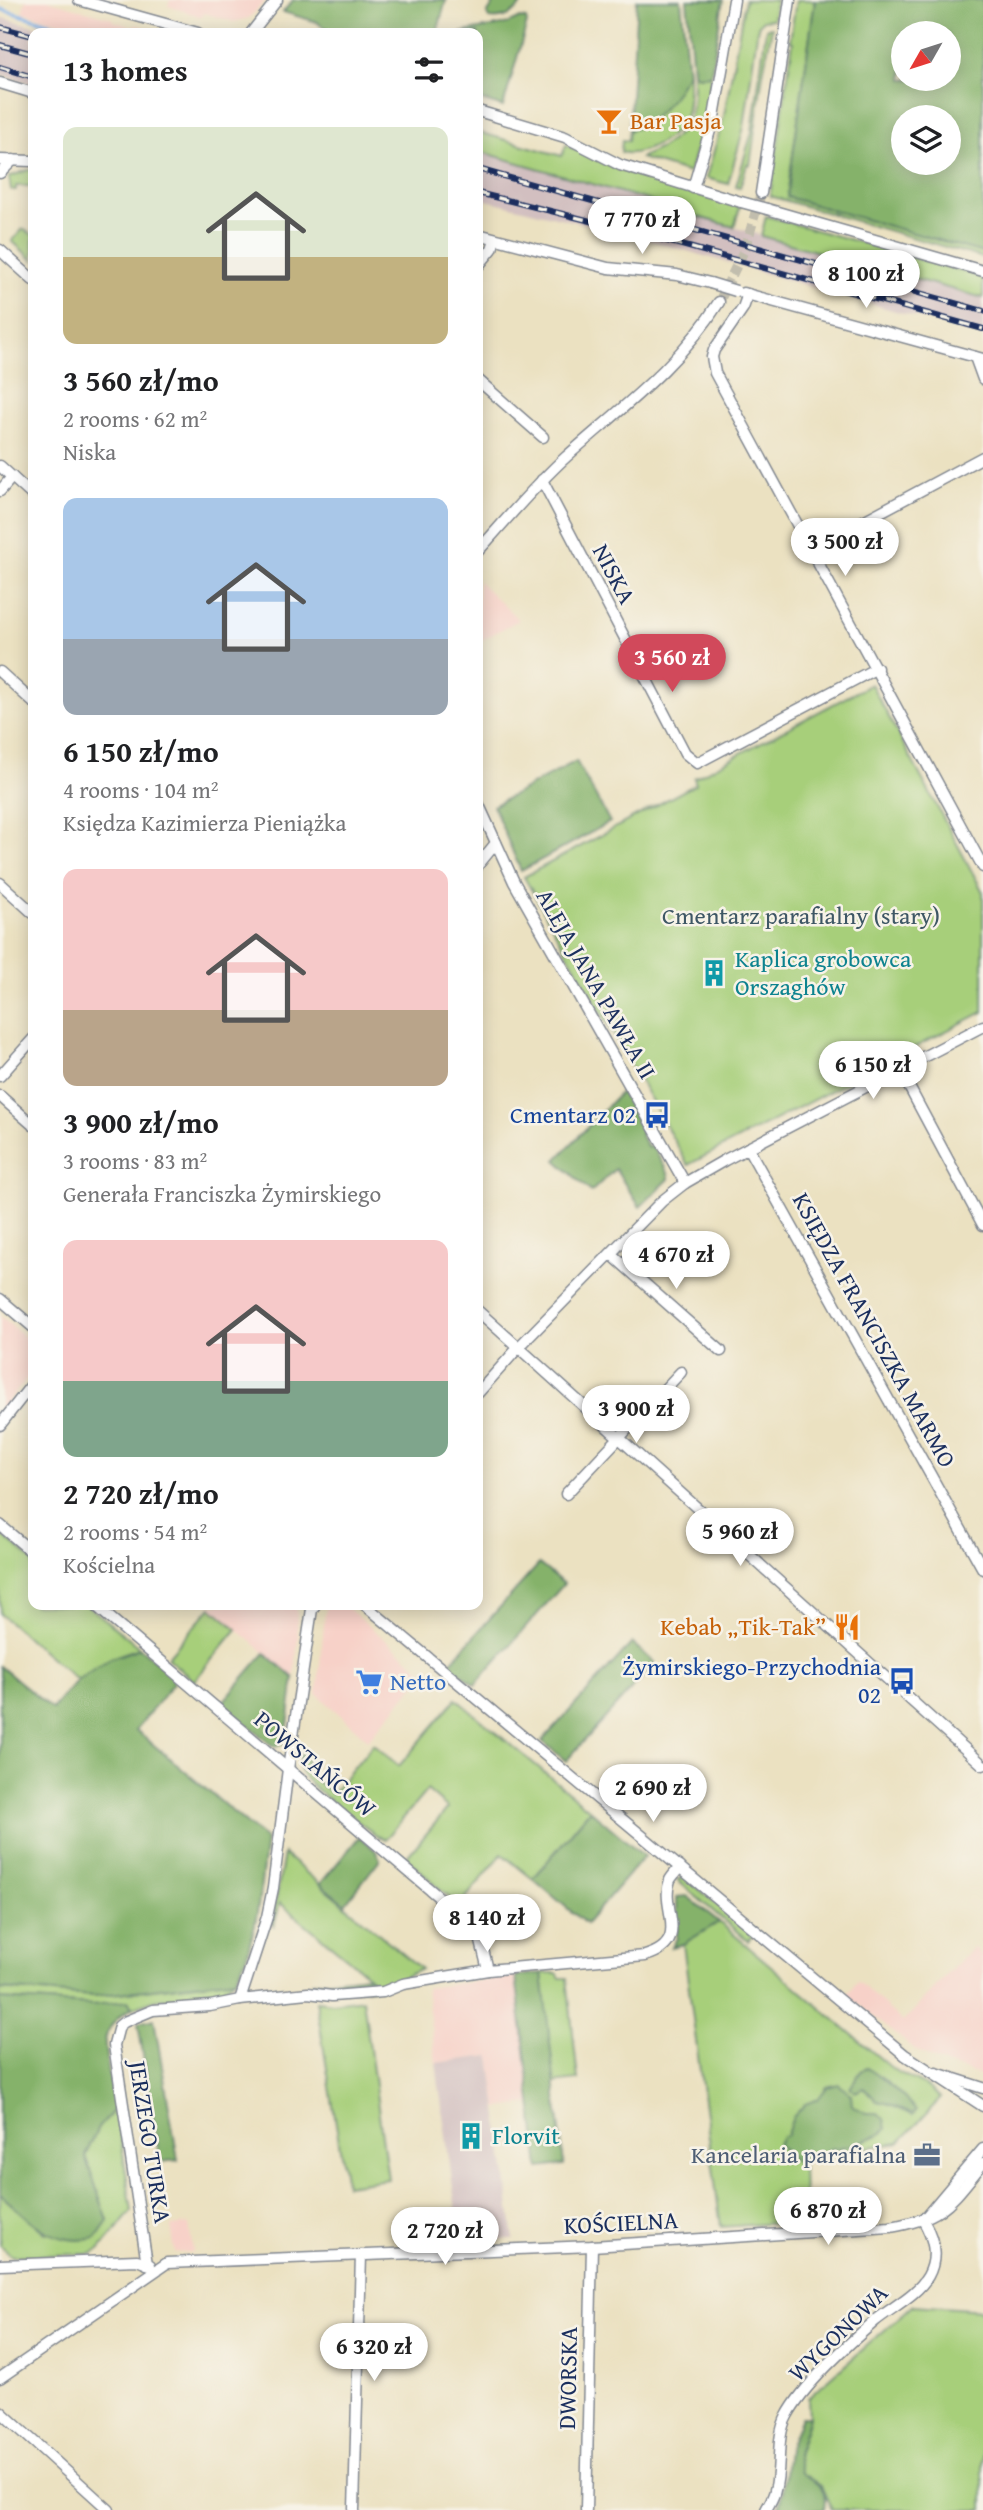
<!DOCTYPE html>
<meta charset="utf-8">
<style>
:root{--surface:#fff;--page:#f2f2f2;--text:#202124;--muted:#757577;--accent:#d1495b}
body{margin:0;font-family:"Gentium Book Plus",serif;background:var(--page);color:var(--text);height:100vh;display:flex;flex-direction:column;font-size:26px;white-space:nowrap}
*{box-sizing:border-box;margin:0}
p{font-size:23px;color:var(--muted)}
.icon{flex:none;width:38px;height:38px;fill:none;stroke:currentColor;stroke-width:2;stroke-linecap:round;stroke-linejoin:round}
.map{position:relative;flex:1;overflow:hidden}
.side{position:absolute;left:28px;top:28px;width:455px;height:1582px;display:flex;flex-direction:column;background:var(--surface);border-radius:14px;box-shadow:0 4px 18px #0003}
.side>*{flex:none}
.needle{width:46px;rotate:231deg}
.buttons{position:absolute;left:891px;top:21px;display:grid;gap:14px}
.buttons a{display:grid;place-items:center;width:70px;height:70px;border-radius:50%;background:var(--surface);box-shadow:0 4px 18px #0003;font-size:35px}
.price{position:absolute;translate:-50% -60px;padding:0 16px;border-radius:24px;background:#fff;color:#222;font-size:23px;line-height:46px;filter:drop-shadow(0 2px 4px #0008)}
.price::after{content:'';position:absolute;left:50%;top:42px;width:21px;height:16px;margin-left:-10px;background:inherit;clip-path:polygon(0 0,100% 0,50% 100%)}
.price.on{background:var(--accent);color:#fff}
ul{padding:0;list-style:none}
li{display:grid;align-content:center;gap:14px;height:371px;padding:0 35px}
li span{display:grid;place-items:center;height:217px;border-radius:14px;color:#555}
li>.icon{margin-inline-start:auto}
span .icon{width:126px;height:126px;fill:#fffc;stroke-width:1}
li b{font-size:30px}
h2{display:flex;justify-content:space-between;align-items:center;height:84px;padding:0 35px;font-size:30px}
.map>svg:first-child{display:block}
</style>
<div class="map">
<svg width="983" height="2510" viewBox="0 0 983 2510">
<rect width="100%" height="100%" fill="#f7f3e8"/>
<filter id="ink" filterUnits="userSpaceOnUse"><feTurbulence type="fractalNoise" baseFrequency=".0143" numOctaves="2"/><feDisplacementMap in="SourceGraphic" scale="14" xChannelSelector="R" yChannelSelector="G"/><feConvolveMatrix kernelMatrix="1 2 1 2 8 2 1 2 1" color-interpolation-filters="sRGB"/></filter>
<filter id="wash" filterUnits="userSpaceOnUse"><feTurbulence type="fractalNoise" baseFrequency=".00686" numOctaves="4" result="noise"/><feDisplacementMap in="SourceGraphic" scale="28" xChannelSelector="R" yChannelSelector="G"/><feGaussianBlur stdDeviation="1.57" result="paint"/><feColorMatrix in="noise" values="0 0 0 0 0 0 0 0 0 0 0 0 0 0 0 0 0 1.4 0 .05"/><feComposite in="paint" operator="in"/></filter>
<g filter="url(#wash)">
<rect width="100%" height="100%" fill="#ebe1c1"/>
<!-- built -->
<g fill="#f7d1c8">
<path d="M26 0H47L111 18 113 21 133 27 136 25 166 33H98L22 12Z"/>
<path d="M170 0H266L249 18 234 22 204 13 202 17 168 6Z"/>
<path d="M478 581 519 620 478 642Z"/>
<path d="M0 1316 33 1344V1371L0 1411Z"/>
<path d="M209 1605H296L298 1639 294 1678Z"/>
<path d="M326 1605H344L425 1673 368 1740 317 1694Z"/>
<path d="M973 1947 983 1957V2076L939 2062 916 2050 846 1995 858 1981 903 2022Z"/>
<path d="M516 1976 530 2104 497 2108 490 2056 436 2063 426 1988Z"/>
<path d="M189 2224 193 2252 175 2253 171 2226Z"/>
</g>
<!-- industrial -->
<g fill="#d2bfc0">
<path d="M0 17 59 33H33V84L0 74Z"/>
<path d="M478 151 661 204 666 208 983 298V336L638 237 478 198Z"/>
<path d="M490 2056 514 2239 460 2240 436 2063Z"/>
</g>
<!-- green -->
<g fill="#a7cf7a" stroke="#617f6c" stroke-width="2">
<path d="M745 0H776L773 19 763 20 758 26 744 127 728 184 706 178 724 116Z"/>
<path d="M796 0H815L787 197 983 253V258L770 196 793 42 790 41Z"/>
<path d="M770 27 772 28 763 73 750 165H747L740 187 736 186 752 132 766 29Z"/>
<path d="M693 72 698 76 711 75 706 115 689 173 641 158C647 153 658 151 665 145 695 125 693 105 693 72Z"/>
<path d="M688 73C688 87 690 104 685 117 677 137 642 158 621 152L622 140 628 141 629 131C659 119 671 100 688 73Z"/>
<path d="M478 132 562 156 566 145 620 170 740 207 734 227 666 208 661 204 478 151Z"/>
<path d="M28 170H33V186H16V190H11L9 177Z"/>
<path d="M766 216 983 277V298L761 236Z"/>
<path d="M23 229 33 235V260L12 241Z"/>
<path d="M871 684 983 892V1012L688 1165 524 877 696 784 694 778Z"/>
<path d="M0 1533 33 1561V1605H87L140 1648 111 1658 77 1680 0 1614Z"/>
<path d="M211 1607 237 1629 194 1681 167 1658Z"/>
<path d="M456 1699 590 1810 533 1879 502 1854 459 1906 406 1858 448 1808 427 1790 385 1840C369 1831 308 1786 301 1772 298 1767 300 1761 300 1755L307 1753C303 1774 318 1782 332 1794L373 1744 399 1766Z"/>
<path d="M284 1854 421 1969 382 1987 280 1903 274 1926 272 1923Z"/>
<path d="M682 1878 687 1879 753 1935 748 1941 677 1880Z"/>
<path d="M719 1922 894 2070 926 2086 941 2098 899 2143 834 2152 803 2161 804 2205 810 2221 721 2227 683 1944Z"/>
<path d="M542 1973H557L560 1978H567L578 2080 554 2083Z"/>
<path d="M236 1979C207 2005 192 1993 159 1999 150 2000 141 2005 132 2008L128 2001 93 2005 0 1999V1989L94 1996Z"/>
<path d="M363 1999 388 2179 346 2185 316 2001 333 2003Z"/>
<path d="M116 2108 132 2211 99 2250 91 2254 12 2256 0 2246V2194L45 2233 108 2221 85 2156 98 2128Z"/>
<path d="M913 2305 983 2310V2510H832L821 2486 801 2473 797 2455 809 2418 808 2398Z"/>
</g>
<!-- forest -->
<g fill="#85b26a" stroke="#507064" stroke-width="2" fill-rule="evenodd">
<path d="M293 0H446L437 33H330L317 22 283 12Z"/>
<path d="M496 0H523C517 14 504 20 489 18L487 14Z"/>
<path d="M637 0H681L688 73 671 100 648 124 629 131Z"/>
<path d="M687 0H723L711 75 698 76 693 72Z"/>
<path d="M815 0H983V253L787 197ZM903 33H948V79H903ZM903 117H948V163H903Z"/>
<path d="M520 18 526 19 527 23 503 107 478 99V33H460C480 27 503 28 520 18Z"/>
<path d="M576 761 610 822 521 871 493 806Z"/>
<path d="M621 1092 643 1131 640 1134 648 1148 652 1145 669 1175V1179L640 1207 615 1169 591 1192 556 1160Z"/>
<path d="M539 1564 564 1584 475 1685 449 1664Z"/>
<path d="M632 1643 655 1663 566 1761 542 1741Z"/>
<path d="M140 1648 173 1676V1683L136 1730 266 1840C260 1885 259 1938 236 1979L94 1996 0 1989V1666L52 1709 77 1680 111 1658Z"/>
<path d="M265 1653 294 1678 286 1740 281 1745 273 1746 221 1704Z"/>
<path d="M590 1810 644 1856 586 1924 533 1879Z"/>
<path d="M359 1837 375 1850 380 1859 345 1904 320 1884Z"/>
<path d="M687 1896 719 1922 683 1944 672 1947 677 1938V1897Z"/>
<path d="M542 1973 564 2165 539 2168 516 1976Z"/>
<path d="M367 1976 382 1987C361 1988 329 1996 313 1982Z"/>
<path d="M0 1999 93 2005 128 2001 132 2008C120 2014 107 2027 105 2041 104 2053 113 2094 116 2108L98 2128 85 2156 108 2221 96 2238C52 2248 30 2220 0 2194Z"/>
<path d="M154 2019 178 2160 160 2162 138 2023Z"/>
<path d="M867 2068C881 2076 906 2098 916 2111L913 2115 886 2103 877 2101 864 2088 855 2092 850 2088 861 2071Z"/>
<path d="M839 2084 851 2095 852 2105 866 2113H878L884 2119 886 2129 879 2135 848 2146 830 2149 819 2156 795 2162 778 2144 781 2138 787 2134 793 2117 805 2104 818 2099 827 2087Z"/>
<path d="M801 2417H809L797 2454 801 2473C818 2484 828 2487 824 2510H778L783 2491 788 2450Z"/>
</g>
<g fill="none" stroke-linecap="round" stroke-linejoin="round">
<!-- stream -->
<path stroke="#7dafe9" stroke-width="3.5" d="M0 9 83 33"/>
</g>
</g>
<g filter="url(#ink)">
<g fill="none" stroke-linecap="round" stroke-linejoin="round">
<!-- minor-tunnel -->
<path stroke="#c1bdad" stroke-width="10" stroke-dasharray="10 5" stroke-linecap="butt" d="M719 302 746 246 761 193"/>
<defs>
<g id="minor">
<path d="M79 0 198 33"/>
<path d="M251 33 277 0"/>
<path d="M0 83 33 93"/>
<path d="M478 111 565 137 620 165 741 202"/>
<path d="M0 160 33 161"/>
<path d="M0 173 13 160"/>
<path d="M693 188 714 117 734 0"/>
<path d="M761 193 790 0"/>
<path d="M767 209 983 271"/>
<path d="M478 234 608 268 677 275 710 283"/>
<path d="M0 250 33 280"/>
<path d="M478 266 492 249 495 239"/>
<path d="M743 293 983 359"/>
<path d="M748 294 743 308 714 350 712 357 715 373 983 867"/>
<path d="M975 357 983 379"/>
<path d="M478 380 543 437"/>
<path d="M0 466 33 496"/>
<path d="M542 480 685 753 697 763 877 668"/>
<path d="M0 491 12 477"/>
<path d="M811 549 983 457"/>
<path d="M478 551C507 519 534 486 566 457 621 408 679 366 719 302"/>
<path d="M0 672 33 702"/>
<path d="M478 803 514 882 685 1183"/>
<path d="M478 865 496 843"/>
<path d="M0 883 33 913"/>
<path d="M900 1070 983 1225"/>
<path d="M0 1076 33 1039"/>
<path d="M0 1096 33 1125"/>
<path d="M748 1148 983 1569"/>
<path d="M611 1254 721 1351"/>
<path d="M0 1299 33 1327"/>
<path d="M478 1311 983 1765"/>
<path d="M478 1393 518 1348 662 1201 685 1183 725 1160 983 1026"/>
<path d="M0 1425 33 1383"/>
<path d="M566 1494 681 1372"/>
<path d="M0 1525 33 1553"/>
<path d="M95 1605 474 1927 480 1937 488 1970"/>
<path d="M365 1605 905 2055 983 2106"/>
<path d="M240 2000 267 1917 273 1888 288 1769 312 1609 315 1605"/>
<path d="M936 2073 983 2088"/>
<path d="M925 2218 983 2149"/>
<path d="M147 2264 114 2045 119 2026 124 2022 153 2010 210 2006 240 2000 308 1993 332 1996 383 1992 403 1984 488 1970 645 1956C693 1942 659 1908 670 1880 672 1876 677 1871 680 1867"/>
<path d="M0 2265 137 2260 150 2265"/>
<path d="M0 2378 167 2263 592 2246 890 2227C944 2218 950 2203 983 2163"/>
<path d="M0 2411 109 2510"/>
<path d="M354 2510 361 2255"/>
<path d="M586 2510 592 2246"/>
<path d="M766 2510C769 2504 774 2497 775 2490 782 2467 775 2438 787 2416 802 2387 849 2343 875 2321 892 2307 917 2295 928 2276 939 2256 933 2237 923 2220"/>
</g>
</defs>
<!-- minor casing -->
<use href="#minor" stroke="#838890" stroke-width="13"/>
<!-- minor -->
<use href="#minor" stroke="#fff" stroke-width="10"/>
<defs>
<g id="rail">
<path d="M0 27 33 36"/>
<path d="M0 45 33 54"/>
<path d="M0 67 33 77"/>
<path d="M478 169 983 311"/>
<path d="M478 193 635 232 983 329"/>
</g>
</defs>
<!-- rail casing -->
<use href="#rail" stroke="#1b2f5e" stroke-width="6"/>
<!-- rail -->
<use href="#rail" stroke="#f7f3e8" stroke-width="3.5" stroke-dasharray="10" stroke-linecap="butt"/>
<defs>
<g id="minor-bridge">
<path d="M741 202 767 209"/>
<path d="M710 283 736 291"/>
</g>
</defs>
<!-- minor-bridge casing -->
<use href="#minor-bridge" stroke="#838890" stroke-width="13" stroke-linecap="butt"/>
<!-- minor-bridge -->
<use href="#minor-bridge" stroke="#fff" stroke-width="10"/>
</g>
</g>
<!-- icons -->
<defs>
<symbol id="bar-bare" viewBox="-9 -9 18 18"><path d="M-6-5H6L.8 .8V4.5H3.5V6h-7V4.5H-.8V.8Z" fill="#e8710a" stroke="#f7f3e8" stroke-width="2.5" paint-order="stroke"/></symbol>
<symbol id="building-bare" viewBox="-9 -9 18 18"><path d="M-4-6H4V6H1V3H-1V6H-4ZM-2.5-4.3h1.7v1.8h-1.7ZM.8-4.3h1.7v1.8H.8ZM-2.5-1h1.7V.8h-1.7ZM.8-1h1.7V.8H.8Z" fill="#0f9aa8" stroke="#f7f3e8" stroke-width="2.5" paint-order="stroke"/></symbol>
<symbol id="bus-bare" viewBox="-9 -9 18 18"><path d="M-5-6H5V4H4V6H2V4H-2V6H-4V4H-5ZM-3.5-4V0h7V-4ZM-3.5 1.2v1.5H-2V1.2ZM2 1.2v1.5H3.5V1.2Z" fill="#1a4fb4" stroke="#f7f3e8" stroke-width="2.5" paint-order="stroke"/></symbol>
<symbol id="restaurant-bare" viewBox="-9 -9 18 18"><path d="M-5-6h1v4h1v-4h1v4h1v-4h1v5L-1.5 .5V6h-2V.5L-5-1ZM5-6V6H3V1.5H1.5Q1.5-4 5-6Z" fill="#e8710a" stroke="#f7f3e8" stroke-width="2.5" paint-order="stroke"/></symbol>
<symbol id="supermarket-bare" viewBox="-9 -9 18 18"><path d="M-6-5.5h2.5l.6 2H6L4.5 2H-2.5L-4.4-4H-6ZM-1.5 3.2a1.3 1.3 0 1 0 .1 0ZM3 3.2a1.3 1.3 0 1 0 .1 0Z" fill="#3f7fe0" stroke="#f7f3e8" stroke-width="2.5" paint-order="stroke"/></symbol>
<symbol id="office-bare" viewBox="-9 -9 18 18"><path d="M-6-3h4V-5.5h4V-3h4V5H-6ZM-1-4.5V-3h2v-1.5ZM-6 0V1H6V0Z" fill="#5c6f8a" stroke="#f7f3e8" stroke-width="2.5" paint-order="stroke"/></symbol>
</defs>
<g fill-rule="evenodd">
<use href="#bar-bare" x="590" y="102" width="38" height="38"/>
<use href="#building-bare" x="695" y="954" width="38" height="38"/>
<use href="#bus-bare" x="638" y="1096" width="38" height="38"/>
<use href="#restaurant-bare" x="828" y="1608" width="38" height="38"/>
<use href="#bus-bare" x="883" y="1662" width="38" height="38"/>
<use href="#supermarket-bare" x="350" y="1663" width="38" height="38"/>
<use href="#building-bare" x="452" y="2117" width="38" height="38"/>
<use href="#office-bare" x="908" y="2136" width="38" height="38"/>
</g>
<g text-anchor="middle" stroke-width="5" stroke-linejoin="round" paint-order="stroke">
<!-- food labels -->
<g font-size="24" fill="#c56008" stroke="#f7f3e8" text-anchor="start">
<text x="630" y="129">Bar Pasja</text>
<text x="826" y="1635" text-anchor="end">Kebab „Tik-Tak”</text>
</g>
<!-- street labels -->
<g font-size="24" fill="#1b2f5e" stroke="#f7f3e8">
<text transform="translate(614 574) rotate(62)" y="8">NISKA</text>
<text transform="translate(596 984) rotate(60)" y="8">ALEJA JANA PAWŁA II</text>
<text transform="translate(874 1330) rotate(61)" y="8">KSIĘDZA FRANCISZKA MARMO</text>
<text transform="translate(315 1764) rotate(40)" y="8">POWSTAŃCÓW</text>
<text transform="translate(150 2142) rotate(81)" y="8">JERZEGO TURKA</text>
<text transform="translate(621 2223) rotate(-3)" y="8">KOŚCIELNA</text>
<text transform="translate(838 2333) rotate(-44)" y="8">WYGONOWA</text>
<text transform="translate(568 2378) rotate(-89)" y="8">DWORSKA</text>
</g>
<!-- park labels -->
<g font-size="24" fill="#3e5765" stroke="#f7f3e8">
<text x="801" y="924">Cmentarz parafialny (stary)</text>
</g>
<!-- culture labels -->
<g font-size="24" fill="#0d838f" stroke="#f7f3e8" text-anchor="start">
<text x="735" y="967">Kaplica grobowca<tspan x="735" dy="28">Orszaghów</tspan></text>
<text x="492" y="2144">Florvit</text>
</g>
<!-- transit labels -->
<g font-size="24" fill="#164399" stroke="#f7f3e8" text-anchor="end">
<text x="636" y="1123">Cmentarz 02</text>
<text x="881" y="1675">Żymirskiego-Przychodnia<tspan x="881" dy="28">02</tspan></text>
</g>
<!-- shop labels -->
<g font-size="24" fill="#366cbe" stroke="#f7f3e8" text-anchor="start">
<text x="390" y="1690">Netto</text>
</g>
<!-- service labels -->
<g font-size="24" fill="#4e5e75" stroke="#f7f3e8" text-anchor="end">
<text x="906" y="2163">Kancelaria parafialna</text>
</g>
</g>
</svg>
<div class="buttons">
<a><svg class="needle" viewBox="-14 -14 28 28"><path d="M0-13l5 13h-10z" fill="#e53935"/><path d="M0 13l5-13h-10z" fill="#757577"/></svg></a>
<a><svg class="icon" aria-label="layers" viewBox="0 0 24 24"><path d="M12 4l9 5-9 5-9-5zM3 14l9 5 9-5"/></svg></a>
</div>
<b class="price" style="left:642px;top:256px">7 770 zł</b>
<b class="price" style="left:866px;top:310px">8 100 zł</b>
<b class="price" style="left:845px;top:578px">3 500 zł</b>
<b class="price on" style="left:672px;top:694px">3 560 zł</b>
<b class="price" style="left:873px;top:1101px">6 150 zł</b>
<b class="price" style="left:676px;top:1291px">4 670 zł</b>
<b class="price" style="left:636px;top:1445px">3 900 zł</b>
<b class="price" style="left:740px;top:1568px">5 960 zł</b>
<b class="price" style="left:653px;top:1824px">2 690 zł</b>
<b class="price" style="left:487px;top:1954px">8 140 zł</b>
<b class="price" style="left:828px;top:2247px">6 870 zł</b>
<b class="price" style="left:445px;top:2267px">2 720 zł</b>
<b class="price" style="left:374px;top:2383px">6 320 zł</b>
<section class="side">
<h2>13 homes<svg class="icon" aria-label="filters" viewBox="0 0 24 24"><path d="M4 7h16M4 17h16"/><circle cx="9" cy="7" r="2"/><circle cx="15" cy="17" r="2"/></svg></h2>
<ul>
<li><span style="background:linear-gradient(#dfe7d0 60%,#c2b280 0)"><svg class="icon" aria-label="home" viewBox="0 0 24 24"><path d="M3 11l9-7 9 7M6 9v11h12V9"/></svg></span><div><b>3 560 zł/mo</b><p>2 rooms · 62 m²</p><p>Niska</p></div></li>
<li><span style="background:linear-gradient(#a9c7e8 65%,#9aa5b1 0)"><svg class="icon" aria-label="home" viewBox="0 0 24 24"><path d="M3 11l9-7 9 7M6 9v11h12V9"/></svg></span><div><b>6 150 zł/mo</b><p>4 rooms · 104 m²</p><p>Księdza Kazimierza Pieniążka</p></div></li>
<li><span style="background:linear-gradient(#f6c9c9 65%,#b9a48a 0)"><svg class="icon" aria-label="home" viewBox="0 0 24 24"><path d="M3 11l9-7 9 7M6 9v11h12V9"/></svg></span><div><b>3 900 zł/mo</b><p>3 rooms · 83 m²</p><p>Generała Franciszka Żymirskiego</p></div></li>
<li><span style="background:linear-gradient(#f6c9c9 65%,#7fa58c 0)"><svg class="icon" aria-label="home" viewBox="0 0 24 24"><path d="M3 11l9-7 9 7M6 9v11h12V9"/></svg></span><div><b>2 720 zł/mo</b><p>2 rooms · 54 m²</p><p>Kościelna</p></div></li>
</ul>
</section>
</div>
